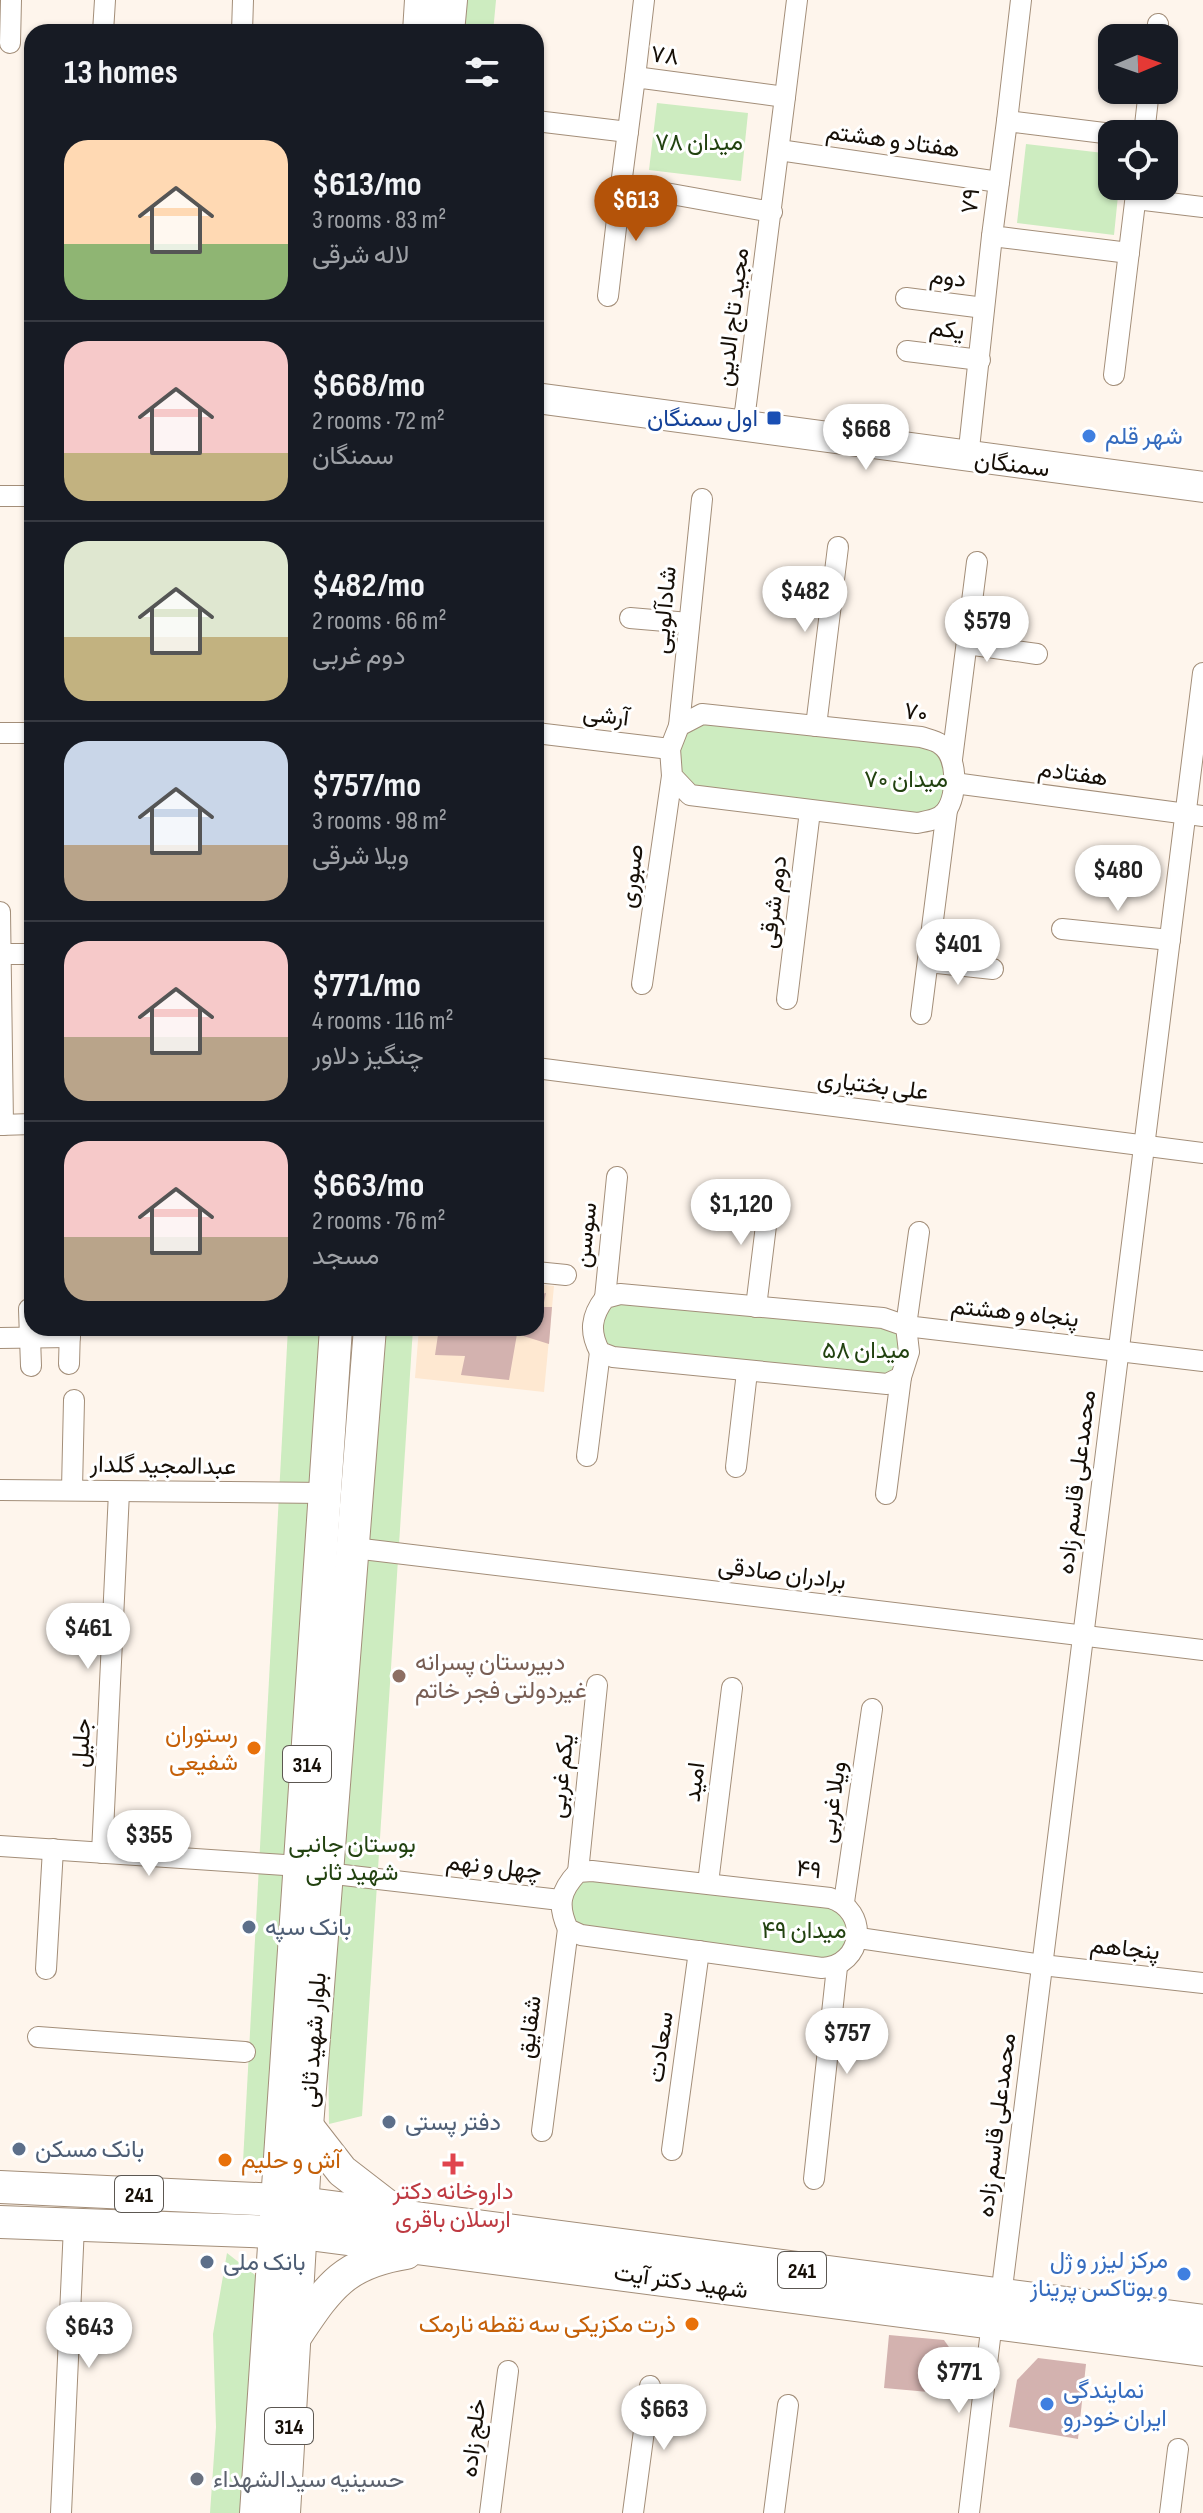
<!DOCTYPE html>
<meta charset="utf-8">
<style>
:root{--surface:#171b24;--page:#242831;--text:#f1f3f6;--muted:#9ea1a6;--line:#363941;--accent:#b45309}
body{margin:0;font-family:"Sofia Sans Condensed",Vazirmatn,sans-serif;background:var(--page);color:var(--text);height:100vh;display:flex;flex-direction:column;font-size:30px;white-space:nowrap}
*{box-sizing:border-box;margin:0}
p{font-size:26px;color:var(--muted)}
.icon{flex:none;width:44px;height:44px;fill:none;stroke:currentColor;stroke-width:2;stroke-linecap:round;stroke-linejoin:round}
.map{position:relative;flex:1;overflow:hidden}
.drawer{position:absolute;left:24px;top:24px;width:520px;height:1312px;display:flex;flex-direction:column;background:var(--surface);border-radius:24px;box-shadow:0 2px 6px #0004}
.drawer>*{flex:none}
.needle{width:52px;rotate:88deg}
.buttons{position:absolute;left:1098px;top:24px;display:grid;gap:16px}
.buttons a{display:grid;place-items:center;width:80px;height:80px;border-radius:16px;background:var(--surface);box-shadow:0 2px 6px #0004;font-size:40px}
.price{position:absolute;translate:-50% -68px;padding:0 18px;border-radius:28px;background:#fff;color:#222;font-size:26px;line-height:52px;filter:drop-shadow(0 2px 4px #0008)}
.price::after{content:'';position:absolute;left:50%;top:48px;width:24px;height:18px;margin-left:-12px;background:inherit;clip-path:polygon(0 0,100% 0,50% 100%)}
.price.active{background:var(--accent);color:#fff}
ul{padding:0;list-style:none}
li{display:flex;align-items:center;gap:24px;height:200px;padding:0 40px}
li+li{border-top:2px solid var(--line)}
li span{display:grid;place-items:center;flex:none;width:224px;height:160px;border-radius:24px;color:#555}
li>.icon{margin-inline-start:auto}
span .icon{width:96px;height:96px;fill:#fffc;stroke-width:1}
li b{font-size:34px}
h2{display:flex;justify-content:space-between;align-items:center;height:96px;padding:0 40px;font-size:34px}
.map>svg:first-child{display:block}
</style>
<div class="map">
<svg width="1203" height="2513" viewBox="0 0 1203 2513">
<rect width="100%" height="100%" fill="#fef5ec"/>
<!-- built -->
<path fill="#fee8d1" d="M536 1284 554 1286 544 1392 415 1378 419 1328H536Z"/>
<!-- park -->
<g fill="#cdecc0">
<path d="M451 0H496L493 32H448Z"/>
<path d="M657 103 748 113 741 181 649 170Z"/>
<path d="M1026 144 1112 154V186H1119L1114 235 1017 223Z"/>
<path d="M702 714 921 737 952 759 936 820 690 795 672 776 679 726Z"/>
<path d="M605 1298 906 1326 901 1377 600 1352Z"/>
<path d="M288 1328H336L281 2158 243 2162Z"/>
<path d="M370 1328H413L362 2116 329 2124 326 1873Z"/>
<path d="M578 1872 817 1897 855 1917 837 1967 568 1929 567 1884Z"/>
<path d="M227 2253 259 2278 246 2513H210L216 2427 213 2334Z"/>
</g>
<!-- building -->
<g fill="#d3b2af">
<path d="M546 1293 543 1307H552L549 1344 517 1334 509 1380 461 1375 465 1356 435 1355 439 1328H536V1295Z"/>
<path d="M889 2335 944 2340 965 2370 962 2395 884 2388Z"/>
<path d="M1038 2358 1086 2364 1078 2439 1009 2427 1017 2380Z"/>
</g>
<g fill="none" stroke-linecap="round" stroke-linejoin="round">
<defs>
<g id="street">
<path d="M103 32 105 0"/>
<path d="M242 32 243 0"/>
<path d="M1156 38 1158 24"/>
<path d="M10 43 11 0"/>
<path d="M635 77 644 0"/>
<path d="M785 97 797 0"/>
<path d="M536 121 628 132"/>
<path d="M1007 121 1021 0"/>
<path d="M1112 134 1007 121 992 236 1129 253"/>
<path d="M1144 134 1149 90"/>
<path d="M779 150 999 182"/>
<path d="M1136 199 1203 207"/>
<path d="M608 296 621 185"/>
<path d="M906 298 984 308"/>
<path d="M907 351 980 360"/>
<path d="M1114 375 1137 186"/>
<path d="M743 428 785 97 635 77 621 185 772 212"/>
<path d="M968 458 992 236"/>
<path d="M0 496H32"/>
<path d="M630 618 689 623"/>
<path d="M967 644 1037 654"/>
<path d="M702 714 921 737C927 739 935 740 940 744 958 755 958 795 946 811 939 820 927 821 917 823L690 795 672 776 670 749 679 726Z"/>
<path d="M679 726 702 499"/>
<path d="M816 726 838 547"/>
<path d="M0 733H32"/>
<path d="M536 733 670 749"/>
<path d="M952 759 977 562"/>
<path d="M954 783 1203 816"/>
<path d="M0 912 3 1125"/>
<path d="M1062 929 1170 940"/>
<path d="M1 954H32"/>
<path d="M928 962 993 969"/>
<path d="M642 984 672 776"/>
<path d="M787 999 810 811"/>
<path d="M921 1014 947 810"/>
<path d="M536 1068 1203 1153"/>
<path d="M0 1125 32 1124"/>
<path d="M919 1232 906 1326 1203 1361"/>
<path d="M536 1272 566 1275"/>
<path d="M620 1294 883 1318 906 1326 909 1352 901 1377 887 1384 613 1357 600 1352C589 1332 591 1316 605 1298Z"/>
<path d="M605 1298 617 1177"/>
<path d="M756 1307 770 1193"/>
<path d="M29 1309 31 1366"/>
<path d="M0 1338 70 1337"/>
<path d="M69 1364 70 1328"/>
<path d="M587 1456 600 1352"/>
<path d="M736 1467 747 1372"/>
<path d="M72 1489 74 1400"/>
<path d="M0 1490 325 1493"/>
<path d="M886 1494 901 1377"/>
<path d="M354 1548 1203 1650"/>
<path d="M0 1846 300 1866"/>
<path d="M102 1853 119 1492"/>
<path d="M592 1871 830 1898C870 1910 864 1966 822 1968L581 1935 568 1929C557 1905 560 1891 578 1872Z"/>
<path d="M578 1872 597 1685"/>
<path d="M326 1873 560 1900"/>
<path d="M708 1883 732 1688"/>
<path d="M844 1902 872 1709"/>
<path d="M859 1938 1042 1965 1203 1983"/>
<path d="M46 1969 53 1849"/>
<path d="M38 2037 245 2052"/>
<path d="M542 2131 568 1929"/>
<path d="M672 2150 699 1951"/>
<path d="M814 2179 837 1967"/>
<path d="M1001 2296 1203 673"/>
<path d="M61 2513 74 2226"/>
<path d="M490 2513 508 2371"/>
<path d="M633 2513 650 2386"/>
<path d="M774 2513 788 2405"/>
<path d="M969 2513 992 2322"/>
<path d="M1170 2513 1178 2449"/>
</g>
<path id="secondary" d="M536 398 1203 487"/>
<g id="primary">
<path d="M419 32 421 0"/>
<path d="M448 32 451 0"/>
<path d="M307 2126 342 2171 399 2215"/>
<path d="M0 2187 278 2200 1203 2321"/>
<path d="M0 2222 301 2233 1203 2350"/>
<path d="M295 2337C328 2288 343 2263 406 2253"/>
<path d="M256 2513 336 1328"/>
<path d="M284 2513 307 2126 370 1328"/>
</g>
</defs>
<!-- street casing -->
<use href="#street" stroke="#a38e79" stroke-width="22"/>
<!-- secondary casing -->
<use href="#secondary" stroke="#a38e79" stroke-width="32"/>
<!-- primary casing -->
<use href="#primary" stroke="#a38e79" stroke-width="34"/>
<!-- street -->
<use href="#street" stroke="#fff" stroke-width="20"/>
<!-- secondary -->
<use href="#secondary" stroke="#fff" stroke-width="30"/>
<!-- primary -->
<use href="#primary" stroke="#fff" stroke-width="32"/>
</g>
<!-- markers -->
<rect fill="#1a4fb4" stroke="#fff" stroke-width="3" x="766" y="410" width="16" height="16" rx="4"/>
<g fill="#3f7fe0" stroke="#fff" stroke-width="3">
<circle cx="1089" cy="436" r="8"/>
<circle cx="1184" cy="2274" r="8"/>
<circle cx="1047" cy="2404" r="8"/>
</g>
<circle fill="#8d6e63" stroke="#fff" stroke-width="3" cx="399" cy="1676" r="8"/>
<g fill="#e8710a" stroke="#fff" stroke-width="3">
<circle cx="254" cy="1748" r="8"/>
<circle cx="225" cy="2160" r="8"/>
<circle cx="692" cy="2324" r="8"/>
</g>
<g fill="#5c6f8a" stroke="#fff" stroke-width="3">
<circle cx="249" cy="1927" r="8"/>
<circle cx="389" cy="2122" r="8"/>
<circle cx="19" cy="2149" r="8"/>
<circle cx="207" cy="2262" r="8"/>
</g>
<path fill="#e0444e" stroke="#fff" stroke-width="3" d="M449 2152h8v8h8v8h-8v8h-8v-8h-8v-8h8z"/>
<circle fill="#6b7280" stroke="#fff" stroke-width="3" cx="197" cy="2479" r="8"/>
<g text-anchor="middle" stroke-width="6" stroke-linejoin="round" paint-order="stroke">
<!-- shield labels -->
<g fill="#fff" stroke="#5c5751" stroke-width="2">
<rect x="283" y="1746" width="48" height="36" rx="6"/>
<rect x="115" y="2176" width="48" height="36" rx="6"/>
<rect x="778" y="2252" width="48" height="36" rx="6"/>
<rect x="265" y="2408" width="48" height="36" rx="6"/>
</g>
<g font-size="22" font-weight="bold" fill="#160f07">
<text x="307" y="1772">314</text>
<text x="139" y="2202">241</text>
<text x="802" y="2278">241</text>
<text x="289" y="2434">314</text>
</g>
<!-- street labels -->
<g font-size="24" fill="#160f07" stroke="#fff">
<text transform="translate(665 55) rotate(7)" y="8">۷۸</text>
<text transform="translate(893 140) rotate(8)" y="8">هفتاد و هشتم</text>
<text transform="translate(970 201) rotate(-83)" y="8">۷۹</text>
<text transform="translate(948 277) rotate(7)" y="8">دوم</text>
<text transform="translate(732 317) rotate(-83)" y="8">مجید تاج الدین</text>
<text transform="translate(947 329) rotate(7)" y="8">یکم</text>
<text transform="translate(1012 464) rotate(7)" y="8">سمنگان</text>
<text transform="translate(664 610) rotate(-85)" y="8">شادآلویی</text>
<text transform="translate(916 712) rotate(10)" y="8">۷۰</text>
<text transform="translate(606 715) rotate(7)" y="8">آرشی</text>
<text transform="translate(1073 773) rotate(8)" y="8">هفتادم</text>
<text transform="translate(631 876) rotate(-82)" y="8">صبوری</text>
<text transform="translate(773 902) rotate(-83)" y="8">دوم شرقی</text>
<text transform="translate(873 1085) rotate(7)" y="8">علی بختیاری</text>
<text transform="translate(585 1235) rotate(-84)" y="8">سوسن</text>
<text transform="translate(1015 1312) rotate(6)" y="8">پنجاه و هشتم</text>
<text transform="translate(163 1465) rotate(1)" y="8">عبدالمجید گلدار</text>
<text transform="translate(1076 1482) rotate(-83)" y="8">محمدعلی قاسم زاده</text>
<text transform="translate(782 1573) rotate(7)" y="8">برادران صادقی</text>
<text transform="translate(81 1743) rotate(-87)" y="8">جلیل</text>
<text transform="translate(561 1776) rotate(-84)" y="8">یکم غربی</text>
<text transform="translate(694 1782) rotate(-83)" y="8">امید</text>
<text transform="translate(832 1802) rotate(-82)" y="8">ویلا غربی</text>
<text transform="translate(494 1866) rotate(6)" y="8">چهل و نهم</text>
<text transform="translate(809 1869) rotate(7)" y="8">۴۹</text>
<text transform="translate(1125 1948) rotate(6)" y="8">پنجاهم</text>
<text transform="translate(529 2027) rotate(-83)" y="8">شقایق</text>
<text transform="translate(313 2040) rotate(-86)" y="8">بلوار شهید ثانی</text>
<text transform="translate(660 2047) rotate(-82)" y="8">سعادت</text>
<text transform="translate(996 2125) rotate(-83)" y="8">محمدعلی قاسم زاده</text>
<text transform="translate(681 2281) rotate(8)" y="8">شهید دکتر آیت</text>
<text transform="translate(473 2438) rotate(-83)" y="8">خلج زاده</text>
</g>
<!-- park labels -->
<g font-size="24" fill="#224210" stroke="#fff">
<text x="699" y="150">میدان ۷۸</text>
<text x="906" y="787">میدان ۷۰</text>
<text x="866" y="1358">میدان ۵۸</text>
<text x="352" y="1852">بوستان جانبی<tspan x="352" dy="28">شهید ثانی</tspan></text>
<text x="804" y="1938">میدان ۴۹</text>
</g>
<!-- transit labels -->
<g font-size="24" fill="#164399" stroke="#fff" text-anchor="end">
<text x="758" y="426">اول سمنگان</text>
</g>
<!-- shop labels -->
<g font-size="24" fill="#366cbe" stroke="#fff" text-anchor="start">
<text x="1105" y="444">شهر قلم</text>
<text x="1168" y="2268" text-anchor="end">مرکز لیزر و ژل<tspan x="1168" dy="28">و بوتاکس پریناز</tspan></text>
<text x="1063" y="2398">نمایندگی<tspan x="1063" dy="28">ایران خودرو</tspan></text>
</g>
<!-- education labels -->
<g font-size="24" fill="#785e54" stroke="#fff" text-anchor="start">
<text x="415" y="1670">دبیرستان پسرانه<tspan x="415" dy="28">غیردولتی فجر خاتم</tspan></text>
</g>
<!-- food labels -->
<g font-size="24" fill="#c56008" stroke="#fff" text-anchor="end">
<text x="238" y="1742">رستوران<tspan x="238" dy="28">شفیعی</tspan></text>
<text x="241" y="2168" text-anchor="start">آش و حلیم</text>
<text x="676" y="2332">ذرت مکزیکی سه نقطه نارمک</text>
</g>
<!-- service labels -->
<g font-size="24" fill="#4e5e75" stroke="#fff" text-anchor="start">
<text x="265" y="1935">بانک سپه</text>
<text x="405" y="2130">دفتر پستی</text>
<text x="35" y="2157">بانک مسکن</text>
<text x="223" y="2270">بانک ملی</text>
</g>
<!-- health labels -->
<g font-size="24" fill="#be3a42" stroke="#fff">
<text x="453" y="2199">داروخانه دکتر<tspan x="453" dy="28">ارسلان باقری</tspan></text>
</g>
<!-- worship labels -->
<g font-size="24" fill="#5b616d" stroke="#fff" text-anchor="start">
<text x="213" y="2487">حسینیه سیدالشهداء</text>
</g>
</g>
</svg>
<div class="buttons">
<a><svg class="needle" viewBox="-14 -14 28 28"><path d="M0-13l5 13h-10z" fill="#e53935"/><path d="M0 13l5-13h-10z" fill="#9ea1a6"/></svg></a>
<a><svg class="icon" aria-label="locate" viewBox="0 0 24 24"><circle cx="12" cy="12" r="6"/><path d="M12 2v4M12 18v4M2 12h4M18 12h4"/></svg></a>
</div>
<b class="price active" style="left:636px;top:243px">$613</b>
<b class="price" style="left:866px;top:472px">$668</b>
<b class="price" style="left:805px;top:634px">$482</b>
<b class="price" style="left:987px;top:664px">$579</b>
<b class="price" style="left:1118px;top:913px">$480</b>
<b class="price" style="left:958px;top:987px">$401</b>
<b class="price" style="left:741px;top:1247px">$1,120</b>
<b class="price" style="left:88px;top:1671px">$461</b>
<b class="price" style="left:149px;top:1878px">$355</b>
<b class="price" style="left:847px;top:2076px">$757</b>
<b class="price" style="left:89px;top:2370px">$643</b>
<b class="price" style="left:959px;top:2415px">$771</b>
<b class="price" style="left:664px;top:2452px">$663</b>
<section class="drawer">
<h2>13 homes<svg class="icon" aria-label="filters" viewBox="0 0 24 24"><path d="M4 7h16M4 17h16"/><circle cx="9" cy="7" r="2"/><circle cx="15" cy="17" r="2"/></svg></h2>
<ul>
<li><span style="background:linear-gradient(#ffd9b3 65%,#8fb573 0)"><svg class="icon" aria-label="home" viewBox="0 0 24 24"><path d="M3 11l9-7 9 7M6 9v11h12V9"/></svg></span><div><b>$613/mo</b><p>3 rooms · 83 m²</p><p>لاله شرقی</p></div></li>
<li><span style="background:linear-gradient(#f6c9c9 70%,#c2b280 0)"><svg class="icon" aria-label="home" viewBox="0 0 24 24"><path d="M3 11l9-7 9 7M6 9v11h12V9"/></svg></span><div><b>$668/mo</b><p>2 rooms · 72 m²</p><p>سمنگان</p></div></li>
<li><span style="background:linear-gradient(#dfe7d0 60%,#c2b280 0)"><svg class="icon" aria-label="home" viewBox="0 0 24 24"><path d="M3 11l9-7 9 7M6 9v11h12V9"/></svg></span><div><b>$482/mo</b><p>2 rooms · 66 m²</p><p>دوم غربی</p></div></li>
<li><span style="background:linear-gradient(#c9d6e8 65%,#b9a48a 0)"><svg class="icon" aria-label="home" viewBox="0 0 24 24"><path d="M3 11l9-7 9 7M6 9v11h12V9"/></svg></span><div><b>$757/mo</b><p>3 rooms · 98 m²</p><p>ویلا شرقی</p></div></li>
<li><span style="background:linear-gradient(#f6c9c9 60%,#b9a48a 0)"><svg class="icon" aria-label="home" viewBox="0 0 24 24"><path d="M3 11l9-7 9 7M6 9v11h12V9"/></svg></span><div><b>$771/mo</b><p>4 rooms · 116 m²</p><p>چنگیز دلاور</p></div></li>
<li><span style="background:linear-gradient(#f6c9c9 60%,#b9a48a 0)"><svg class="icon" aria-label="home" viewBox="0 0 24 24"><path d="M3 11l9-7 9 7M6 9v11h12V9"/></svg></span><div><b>$663/mo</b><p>2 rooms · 76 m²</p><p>مسجد</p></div></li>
</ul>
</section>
</div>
